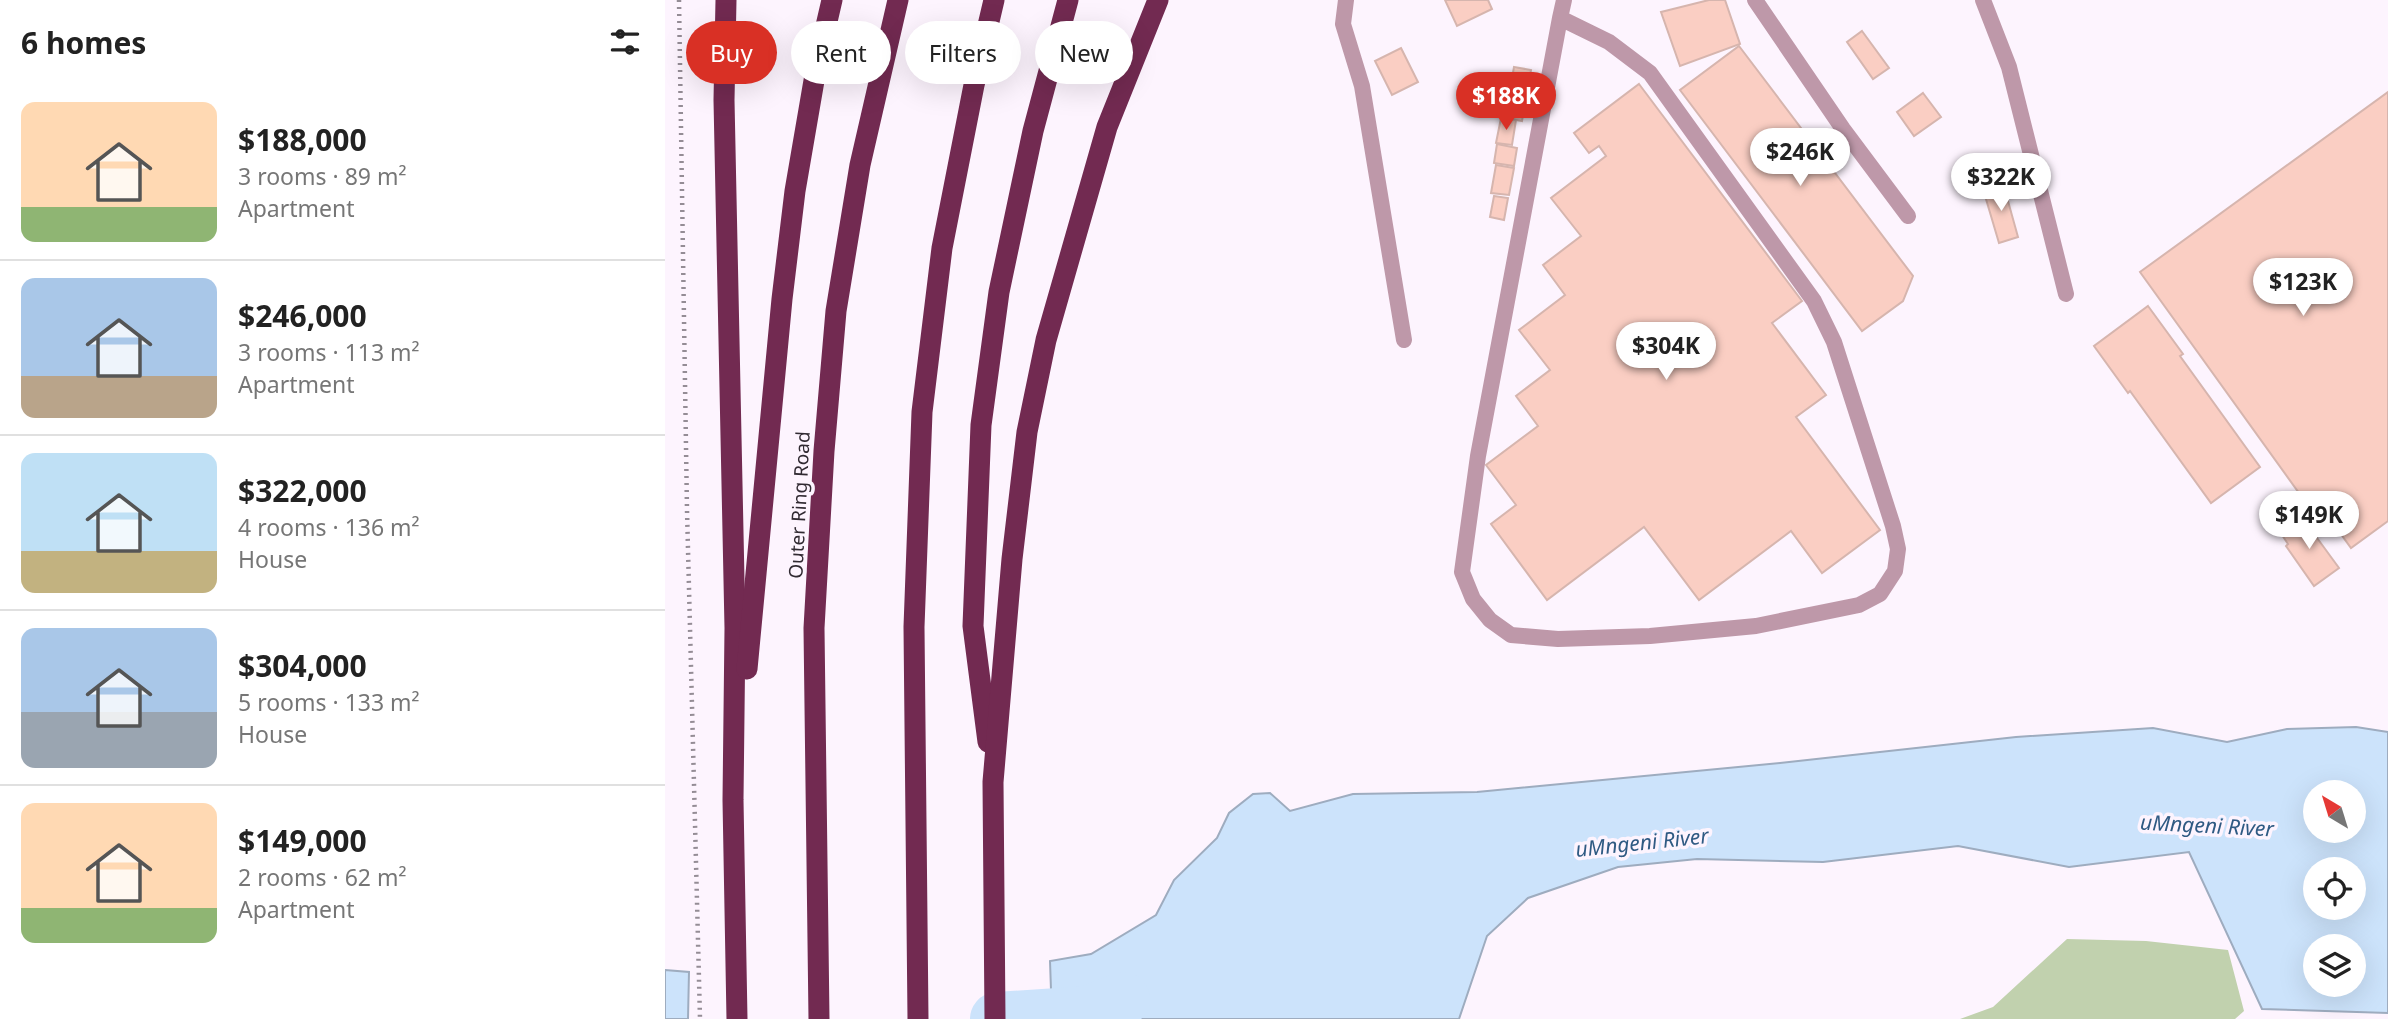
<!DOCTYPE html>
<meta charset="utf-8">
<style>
:root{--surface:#fff;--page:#f6f6f6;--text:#222;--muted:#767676;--line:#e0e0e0;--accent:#d93025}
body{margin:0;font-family:"Noto Sans",sans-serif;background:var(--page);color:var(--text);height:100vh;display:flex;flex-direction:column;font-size:26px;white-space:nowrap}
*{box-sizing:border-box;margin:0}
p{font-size:23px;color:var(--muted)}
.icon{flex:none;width:38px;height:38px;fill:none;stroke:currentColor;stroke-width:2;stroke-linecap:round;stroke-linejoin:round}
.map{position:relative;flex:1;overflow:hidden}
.details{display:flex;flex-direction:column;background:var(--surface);width:665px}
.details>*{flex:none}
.top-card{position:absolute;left:21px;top:21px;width:665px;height:63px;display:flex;gap:14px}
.needle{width:46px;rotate:322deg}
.fabs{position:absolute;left:1638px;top:780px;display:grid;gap:14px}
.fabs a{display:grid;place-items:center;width:63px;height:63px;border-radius:50%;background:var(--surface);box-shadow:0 7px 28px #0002;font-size:35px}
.price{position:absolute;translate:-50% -60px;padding:0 16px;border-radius:24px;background:#fff;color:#222;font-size:23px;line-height:46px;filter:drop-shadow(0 2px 4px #0008)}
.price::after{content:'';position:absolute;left:50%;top:42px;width:21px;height:16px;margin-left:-10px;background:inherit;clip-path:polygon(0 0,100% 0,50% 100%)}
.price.selected{background:var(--accent);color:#fff}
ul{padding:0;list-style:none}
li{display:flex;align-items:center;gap:21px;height:175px;padding:0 21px}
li+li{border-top:2px solid var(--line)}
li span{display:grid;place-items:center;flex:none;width:196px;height:140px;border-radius:14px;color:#555}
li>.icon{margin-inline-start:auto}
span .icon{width:84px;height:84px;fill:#fffc;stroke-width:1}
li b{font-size:30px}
h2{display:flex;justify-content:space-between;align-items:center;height:84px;padding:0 21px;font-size:30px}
.pill{padding:0 24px;border-radius:32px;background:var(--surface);box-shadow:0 7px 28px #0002;font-size:24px;line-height:63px}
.pill.selected{background:var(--accent);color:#fff}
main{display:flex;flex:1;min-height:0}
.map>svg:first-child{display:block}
</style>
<main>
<section class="details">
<h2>6 homes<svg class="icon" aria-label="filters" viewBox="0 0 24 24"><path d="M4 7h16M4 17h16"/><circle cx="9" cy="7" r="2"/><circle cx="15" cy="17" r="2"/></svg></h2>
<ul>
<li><span style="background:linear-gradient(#ffd9b3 75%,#8fb573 0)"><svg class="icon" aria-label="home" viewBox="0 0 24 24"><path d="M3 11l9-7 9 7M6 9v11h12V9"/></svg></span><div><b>$188,000</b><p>3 rooms · 89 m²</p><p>Apartment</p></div></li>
<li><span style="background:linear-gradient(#a9c7e8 70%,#b9a48a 0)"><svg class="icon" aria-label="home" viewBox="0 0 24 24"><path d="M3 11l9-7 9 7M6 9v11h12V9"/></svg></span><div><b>$246,000</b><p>3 rooms · 113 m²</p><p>Apartment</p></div></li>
<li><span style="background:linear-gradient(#bfe0f5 70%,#c2b280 0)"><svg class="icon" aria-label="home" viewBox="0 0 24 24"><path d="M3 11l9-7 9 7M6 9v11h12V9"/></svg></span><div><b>$322,000</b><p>4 rooms · 136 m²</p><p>House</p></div></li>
<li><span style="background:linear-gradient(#a9c7e8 60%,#9aa5b1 0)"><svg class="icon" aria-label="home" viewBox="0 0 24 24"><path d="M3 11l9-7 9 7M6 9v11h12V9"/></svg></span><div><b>$304,000</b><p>5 rooms · 133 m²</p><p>House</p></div></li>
<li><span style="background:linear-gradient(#ffd9b3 75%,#8fb573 0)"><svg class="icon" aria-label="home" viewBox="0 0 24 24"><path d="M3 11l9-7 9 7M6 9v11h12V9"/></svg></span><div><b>$149,000</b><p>2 rooms · 62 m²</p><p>Apartment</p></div></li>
</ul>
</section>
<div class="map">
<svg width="1723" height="1019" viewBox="0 0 1723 1019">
<rect width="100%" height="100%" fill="#fdf4fe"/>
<!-- green -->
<path fill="#c1d1ae" d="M1402 939 1481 941 1563 950 1579 1011 1570 1019H1295L1328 1007Z"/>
<!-- water -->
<g fill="#cce3fb" stroke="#9eacbf" stroke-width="2" fill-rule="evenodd">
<path d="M1691 727 1723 732V1013L1597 1009 1524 852 1404 867 1293 846 1158 862 1032 859 953 867 863 898 822 936 794 1019H387L385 961 426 954 491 915 509 880 552 838 564 813 588 794 605 793 625 811 688 794 812 792 1115 763 1351 737 1488 728 1562 742 1622 729ZM1650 793H1689V831H1650ZM1650 870H1689V908H1650ZM1650 947H1689V985H1650Z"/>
<path d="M0 970 24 972 23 1019H0Z"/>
</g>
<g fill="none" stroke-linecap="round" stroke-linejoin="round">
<!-- river -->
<path stroke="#cce3fb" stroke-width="54" d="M332 1019 423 1013 458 999"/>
</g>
<!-- building -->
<g fill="#facec3" stroke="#d6b5ae" stroke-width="2">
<path d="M780 0H823L827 9 792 26Z"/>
<path d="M1044 0H1060L1075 44 1015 66 996 12Z"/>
<path d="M1197 31 1224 68 1208 79 1182 42Z"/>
<path d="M1074 46 1248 276 1238 301 1197 331 1015 90Z"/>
<path d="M736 48 753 82 727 95 710 61Z"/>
<path d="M849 67 866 70 857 121 840 118Z"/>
<path d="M974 84 1137 301 1107 323 1161 395 1131 417 1215 530 1157 573 1126 531 1034 600 979 527 882 600 826 524 851 505 821 465 873 426 851 396 885 370 854 330 900 295 878 265 916 236 886 198 941 156 934 146 924 153 909 133Z"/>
<path d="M1723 92V521L1686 548 1665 519 1657 525 1475 272Z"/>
<path d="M1258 93 1276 117 1249 136 1232 112Z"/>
<path d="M836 118 851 120 847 145 831 143Z"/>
<path d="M832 144 852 148 849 166 829 163Z"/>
<path d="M831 165 849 168 844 195 826 193Z"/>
<path d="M1338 183 1353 237 1334 243 1318 189Z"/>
<path d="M829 196 843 198 839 220 825 217Z"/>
<path d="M1483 306 1518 354 1515 356 1595 467 1546 503 1465 391 1463 393 1429 346Z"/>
<path d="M1636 516 1674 568 1649 586 1621 546 1623 544 1615 532Z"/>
</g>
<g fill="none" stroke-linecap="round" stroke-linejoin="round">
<!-- path -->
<path stroke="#948c95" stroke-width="4.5" stroke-dasharray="2 5" stroke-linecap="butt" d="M14 0 22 510 35 1019"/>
<!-- lane -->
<g stroke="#be98a9" stroke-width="16">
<path d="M681 0 678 24 697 86 739 340"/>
<path d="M1090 0 1178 129 1243 216"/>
<path d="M1318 0 1344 67 1401 294"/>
<path d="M895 18 944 42 985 73 1149 301 1169 342 1228 526 1233 549 1230 571 1215 594 1194 605 1091 626 985 636 893 639 846 635 825 620 808 599 797 572 813 456 895 18 899 0"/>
</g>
<!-- highway -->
<g stroke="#722a51" stroke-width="21">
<path d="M61 0 59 100 70 628 68 800 72 1019"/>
<path d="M82 669 117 299 130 191 151 69 167 0"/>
<path d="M323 742 308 626 316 425 334 292 368 131 403 0"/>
<path d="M154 1019 149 628 159 451 171 311 195 165 233 0"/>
<path d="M253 1019 249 627 257 412 277 248 309 85 329 0"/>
<path d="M330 1019 328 782 347 559 362 432 381 340 442 127 493 0"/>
</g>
</g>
<g text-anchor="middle" stroke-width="7" stroke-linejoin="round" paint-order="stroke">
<!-- street labels -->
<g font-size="19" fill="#312a32" stroke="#fdf4fe">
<text transform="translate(134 505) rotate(-87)" y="7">Outer Ring Road</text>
</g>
<!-- water labels -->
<g font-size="21" font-style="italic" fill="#2f5a83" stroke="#fdf4fe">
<text transform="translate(1542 826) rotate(3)" y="7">uMngeni River</text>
<text transform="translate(977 843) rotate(-6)" y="7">uMngeni River</text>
</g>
</g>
</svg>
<div class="fabs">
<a><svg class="needle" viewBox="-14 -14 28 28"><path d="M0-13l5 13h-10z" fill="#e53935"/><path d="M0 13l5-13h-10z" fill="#767676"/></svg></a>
<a><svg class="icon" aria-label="locate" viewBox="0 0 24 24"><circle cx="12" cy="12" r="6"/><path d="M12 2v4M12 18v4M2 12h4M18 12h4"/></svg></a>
<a><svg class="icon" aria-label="layers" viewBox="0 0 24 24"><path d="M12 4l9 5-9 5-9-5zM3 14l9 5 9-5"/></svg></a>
</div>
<b class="price selected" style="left:841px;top:132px">$188K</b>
<b class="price" style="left:1135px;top:188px">$246K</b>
<b class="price" style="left:1336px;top:213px">$322K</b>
<b class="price" style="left:1638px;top:318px">$123K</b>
<b class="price" style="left:1001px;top:382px">$304K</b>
<b class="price" style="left:1644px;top:551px">$149K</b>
<div class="top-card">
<a class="pill selected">Buy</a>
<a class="pill">Rent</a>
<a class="pill">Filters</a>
<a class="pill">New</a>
</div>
</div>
</main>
